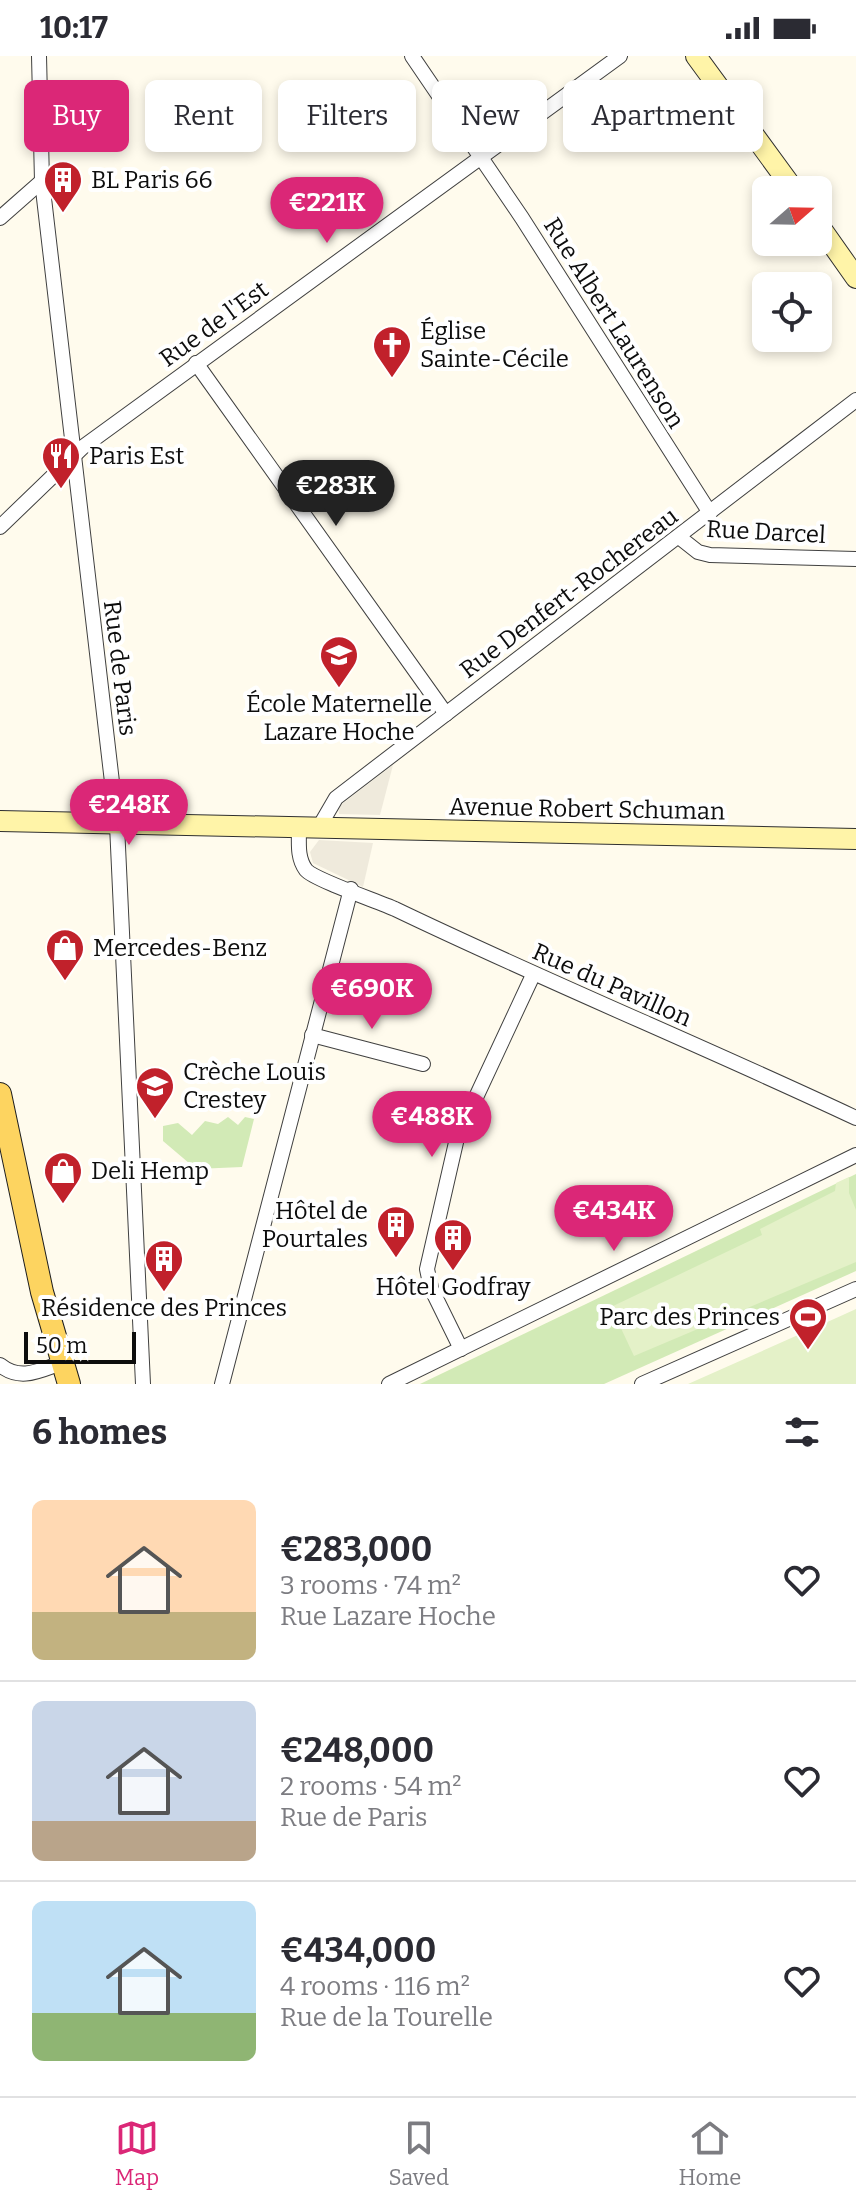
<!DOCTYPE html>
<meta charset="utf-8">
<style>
:root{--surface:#fff;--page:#f7f7f7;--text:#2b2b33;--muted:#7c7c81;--line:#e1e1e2;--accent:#db2777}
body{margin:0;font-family:Bitter,serif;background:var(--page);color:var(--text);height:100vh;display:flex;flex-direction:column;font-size:30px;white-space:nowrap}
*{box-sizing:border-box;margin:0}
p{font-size:26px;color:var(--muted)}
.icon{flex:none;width:44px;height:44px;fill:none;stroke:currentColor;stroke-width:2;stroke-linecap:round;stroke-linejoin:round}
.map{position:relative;height:1328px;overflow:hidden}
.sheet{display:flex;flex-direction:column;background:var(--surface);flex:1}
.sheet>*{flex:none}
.guide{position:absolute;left:24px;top:24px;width:808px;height:72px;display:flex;gap:16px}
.needle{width:52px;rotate:70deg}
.fabs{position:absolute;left:752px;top:120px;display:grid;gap:16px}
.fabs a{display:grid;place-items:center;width:80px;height:80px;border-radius:12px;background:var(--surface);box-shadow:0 4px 12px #0003;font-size:40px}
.scale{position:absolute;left:24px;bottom:20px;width:112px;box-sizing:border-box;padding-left:8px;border:4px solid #0d0d0d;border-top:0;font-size:22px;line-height:28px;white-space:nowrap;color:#0d0d0d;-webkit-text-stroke:6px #fff;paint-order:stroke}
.price{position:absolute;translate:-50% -68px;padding:0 18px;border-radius:28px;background:var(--accent);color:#fff;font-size:26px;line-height:52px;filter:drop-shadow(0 2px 4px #0008)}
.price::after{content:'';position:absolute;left:50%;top:48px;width:24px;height:18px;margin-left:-12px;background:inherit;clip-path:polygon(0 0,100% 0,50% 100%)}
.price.on{background:#222;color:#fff}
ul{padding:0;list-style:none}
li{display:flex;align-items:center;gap:24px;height:200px;padding:0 32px}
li+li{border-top:2px solid var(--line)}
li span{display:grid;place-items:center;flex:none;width:224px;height:160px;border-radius:12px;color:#555}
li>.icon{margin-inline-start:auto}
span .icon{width:96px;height:96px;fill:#fffc;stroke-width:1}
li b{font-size:34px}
h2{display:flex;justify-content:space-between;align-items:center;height:96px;padding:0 32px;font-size:34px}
.tag{padding:0 28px;border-radius:12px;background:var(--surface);box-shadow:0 4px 12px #0003;font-size:28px;line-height:72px}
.tag.on{background:var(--accent);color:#fff}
.status{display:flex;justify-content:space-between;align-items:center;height:56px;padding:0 40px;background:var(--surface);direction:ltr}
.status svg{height:22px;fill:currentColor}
.tab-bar{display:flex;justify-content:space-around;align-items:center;height:112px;border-top:2px solid var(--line);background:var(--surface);font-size:22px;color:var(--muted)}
.tab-bar a{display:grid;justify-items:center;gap:4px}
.tab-bar .on{color:var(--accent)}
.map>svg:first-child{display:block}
</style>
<div class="status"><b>10:17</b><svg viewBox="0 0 49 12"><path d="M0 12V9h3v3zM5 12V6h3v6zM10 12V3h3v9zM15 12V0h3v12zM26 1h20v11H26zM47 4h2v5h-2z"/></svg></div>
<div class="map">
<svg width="856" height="1328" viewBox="0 0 856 1328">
<rect width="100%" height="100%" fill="#fffbed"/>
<!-- green -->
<g fill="#d2eab6">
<path d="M634 44 649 66 610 95 594 71 605 63 612 67 625 58 623 52Z"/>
<path d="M228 1061 238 1069 245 1061 254 1063 242 1111 196 1113 163 1085V1070L178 1067 192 1079 205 1065 218 1068Z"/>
<path d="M856 1118V1215L604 1328H420Z"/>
</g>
<!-- pitch -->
<g fill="#e4f1c8">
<path d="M849 1121V1137L856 1154V1206L634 1300 611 1251 762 1179 760 1173 835 1135 836 1127Z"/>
<path d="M856 1253V1328H688L834 1263Z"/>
</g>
<!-- plaza -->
<g fill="#efeadc">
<path d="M393 709 380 759 339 758 338 751Z"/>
<path d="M319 784 373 787 363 831 313 807 310 796Z"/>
</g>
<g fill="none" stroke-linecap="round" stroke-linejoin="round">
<defs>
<g id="street">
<path d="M39 0 42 125 117 769 143 1328"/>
<path d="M412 0 522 162 710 457"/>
<path d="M0 162 42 125"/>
<path d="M196 307 446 658"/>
<path d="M0 471 83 391 620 0"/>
<path d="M679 481 698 496 710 499 856 503"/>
<path d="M299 773C299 787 297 802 306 814 315 824 377 845 395 853 547 926 703 990 856 1062"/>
<path d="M318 773 336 742 856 344"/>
<path d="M312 979 423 1008"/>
<path d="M461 1293 431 1232 427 1213 457 1082 533 919"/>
<path d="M0 1309C21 1326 40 1314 64 1306"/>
<path d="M222 1328 351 833"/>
<path d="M389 1328 856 1099"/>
<path d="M642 1328 856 1233"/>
</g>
<g id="secondary">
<path d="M696 0 794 134"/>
<path d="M818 168 856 222"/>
<path d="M0 765 856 783"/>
</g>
<path id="primary" d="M0 1038 42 1236 69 1328"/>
</defs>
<!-- street casing -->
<use href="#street" stroke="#404040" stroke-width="16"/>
<!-- secondary casing -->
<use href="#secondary" stroke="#2f2f2f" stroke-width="22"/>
<!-- primary casing -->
<use href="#primary" stroke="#1e1e1e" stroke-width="24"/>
<!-- street -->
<use href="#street" stroke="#fff" stroke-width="14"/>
<!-- secondary -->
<use href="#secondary" stroke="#fff4a8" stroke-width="20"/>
<!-- primary -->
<use href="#primary" stroke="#fdd460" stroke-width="22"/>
</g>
<!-- icons -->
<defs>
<symbol id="building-pin" viewBox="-11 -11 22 30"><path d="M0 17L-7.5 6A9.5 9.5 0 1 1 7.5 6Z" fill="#c1212b" stroke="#fff"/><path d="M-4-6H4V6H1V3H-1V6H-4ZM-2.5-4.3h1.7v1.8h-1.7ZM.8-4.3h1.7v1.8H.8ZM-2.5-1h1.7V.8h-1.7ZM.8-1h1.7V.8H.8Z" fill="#fff"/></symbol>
<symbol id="church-pin" viewBox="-11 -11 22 30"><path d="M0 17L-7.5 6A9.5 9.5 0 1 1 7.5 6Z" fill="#c1212b" stroke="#fff"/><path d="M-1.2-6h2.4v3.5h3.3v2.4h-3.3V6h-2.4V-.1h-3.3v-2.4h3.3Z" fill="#fff"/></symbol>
<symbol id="restaurant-pin" viewBox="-11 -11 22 30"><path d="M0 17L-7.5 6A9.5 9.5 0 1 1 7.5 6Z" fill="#c1212b" stroke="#fff"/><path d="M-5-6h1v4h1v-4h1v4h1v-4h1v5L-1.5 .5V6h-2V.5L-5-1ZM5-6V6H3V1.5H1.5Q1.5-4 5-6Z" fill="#fff"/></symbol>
<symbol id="school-pin" viewBox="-11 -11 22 30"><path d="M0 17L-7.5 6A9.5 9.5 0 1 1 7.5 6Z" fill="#c1212b" stroke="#fff"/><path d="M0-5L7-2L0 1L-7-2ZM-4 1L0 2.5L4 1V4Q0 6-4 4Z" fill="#fff"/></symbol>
<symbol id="shop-pin" viewBox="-11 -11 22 30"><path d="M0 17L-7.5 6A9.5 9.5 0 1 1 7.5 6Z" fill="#c1212b" stroke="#fff"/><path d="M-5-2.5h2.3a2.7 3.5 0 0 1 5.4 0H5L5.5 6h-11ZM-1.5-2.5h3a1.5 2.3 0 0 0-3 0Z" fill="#fff"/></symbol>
<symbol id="stadium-pin" viewBox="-11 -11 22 30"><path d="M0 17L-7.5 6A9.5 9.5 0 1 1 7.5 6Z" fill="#c1212b" stroke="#fff"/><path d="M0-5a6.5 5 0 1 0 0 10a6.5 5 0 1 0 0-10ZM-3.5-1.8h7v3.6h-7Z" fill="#fff"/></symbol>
</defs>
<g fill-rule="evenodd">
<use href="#building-pin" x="41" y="102" width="44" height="60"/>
<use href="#church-pin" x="370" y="267" width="44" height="60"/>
<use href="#restaurant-pin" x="39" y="378" width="44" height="60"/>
<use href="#school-pin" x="317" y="577" width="44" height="60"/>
<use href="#shop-pin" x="43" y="870" width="44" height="60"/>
<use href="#school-pin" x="133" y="1008" width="44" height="60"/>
<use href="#shop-pin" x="41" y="1093" width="44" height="60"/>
<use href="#building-pin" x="374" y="1147" width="44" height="60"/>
<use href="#building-pin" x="431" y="1160" width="44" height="60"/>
<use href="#building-pin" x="142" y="1181" width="44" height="60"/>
<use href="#stadium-pin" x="786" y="1239" width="44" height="60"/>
</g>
<g text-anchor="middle" stroke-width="8" stroke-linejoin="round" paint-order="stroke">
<!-- poi labels -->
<g font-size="24" fill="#0d0d0d" stroke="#fff" text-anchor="start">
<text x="91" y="132">BL Paris 66</text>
<text x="420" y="283">Église<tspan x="420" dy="28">Sainte-Cécile</tspan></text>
<text x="89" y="408">Paris Est</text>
<text x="339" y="656" text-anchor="middle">École Maternelle<tspan x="339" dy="28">Lazare Hoche</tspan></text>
<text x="93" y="900">Mercedes-Benz</text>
<text x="183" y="1024">Crèche Louis<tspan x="183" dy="28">Crestey</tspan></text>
<text x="91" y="1123">Deli Hemp</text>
<text x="368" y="1163" text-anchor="end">Hôtel de<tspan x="368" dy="28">Pourtales</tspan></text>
<text x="453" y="1239" text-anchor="middle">Hôtel Godfray</text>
<text x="164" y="1260" text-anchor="middle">Résidence des Princes</text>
<text x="780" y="1269" text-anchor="end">Parc des Princes</text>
</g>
<!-- street labels -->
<g font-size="24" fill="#0d0d0d" stroke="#fff">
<text transform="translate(614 267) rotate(58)" y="8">Rue Albert Laurenson</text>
<text transform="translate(214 268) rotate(-36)" y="8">Rue de l'Est</text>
<text transform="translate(766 476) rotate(3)" y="8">Rue Darcel</text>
<text transform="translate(569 537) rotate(-37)" y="8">Rue Denfert-Rochereau</text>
<text transform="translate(120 612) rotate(83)" y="8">Rue de Paris</text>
<text transform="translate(587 753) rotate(1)" y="8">Avenue Robert Schuman</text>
<text transform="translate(612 929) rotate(24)" y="8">Rue du Pavillon</text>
</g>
</g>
</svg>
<div class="fabs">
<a><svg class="needle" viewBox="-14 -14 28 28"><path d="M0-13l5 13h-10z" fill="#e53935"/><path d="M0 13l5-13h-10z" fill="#7c7c81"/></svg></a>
<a><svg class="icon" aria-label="locate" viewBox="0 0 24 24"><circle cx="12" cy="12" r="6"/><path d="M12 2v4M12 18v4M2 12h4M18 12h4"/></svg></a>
</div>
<div class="scale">50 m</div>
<b class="price" style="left:327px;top:189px">€221K</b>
<b class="price on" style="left:336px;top:472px">€283K</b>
<b class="price" style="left:129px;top:791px">€248K</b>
<b class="price" style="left:372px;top:975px">€690K</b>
<b class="price" style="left:432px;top:1103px">€488K</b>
<b class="price" style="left:614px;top:1197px">€434K</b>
<div class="guide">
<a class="tag on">Buy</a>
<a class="tag">Rent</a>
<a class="tag">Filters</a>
<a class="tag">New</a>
<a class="tag">Apartment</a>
</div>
</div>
<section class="sheet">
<h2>6 homes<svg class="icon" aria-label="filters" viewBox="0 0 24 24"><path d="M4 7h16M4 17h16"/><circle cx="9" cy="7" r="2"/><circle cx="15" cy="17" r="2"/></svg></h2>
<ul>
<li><span style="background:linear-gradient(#ffd9b3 70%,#c2b280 0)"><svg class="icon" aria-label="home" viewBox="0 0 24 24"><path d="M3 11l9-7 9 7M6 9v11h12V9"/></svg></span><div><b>€283,000</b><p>3 rooms · 74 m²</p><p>Rue Lazare Hoche</p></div><svg class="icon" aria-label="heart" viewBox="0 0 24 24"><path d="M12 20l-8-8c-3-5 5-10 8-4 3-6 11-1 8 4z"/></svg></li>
<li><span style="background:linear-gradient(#c9d6e8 75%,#b9a48a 0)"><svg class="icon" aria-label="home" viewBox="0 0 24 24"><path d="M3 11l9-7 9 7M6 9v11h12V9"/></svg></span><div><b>€248,000</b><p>2 rooms · 54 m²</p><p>Rue de Paris</p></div><svg class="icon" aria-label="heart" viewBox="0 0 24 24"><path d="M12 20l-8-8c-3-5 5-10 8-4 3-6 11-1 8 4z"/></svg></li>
<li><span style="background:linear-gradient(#bfe0f5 70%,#8fb573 0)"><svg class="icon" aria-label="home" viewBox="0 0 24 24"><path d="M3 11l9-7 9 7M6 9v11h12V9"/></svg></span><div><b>€434,000</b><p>4 rooms · 116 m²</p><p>Rue de la Tourelle</p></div><svg class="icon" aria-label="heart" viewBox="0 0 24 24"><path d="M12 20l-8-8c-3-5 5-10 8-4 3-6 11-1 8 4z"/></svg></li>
</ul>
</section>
<nav class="tab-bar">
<a class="on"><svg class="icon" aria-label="map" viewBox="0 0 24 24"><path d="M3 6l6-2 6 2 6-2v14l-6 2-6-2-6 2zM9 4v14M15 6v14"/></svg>Map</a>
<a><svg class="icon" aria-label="saved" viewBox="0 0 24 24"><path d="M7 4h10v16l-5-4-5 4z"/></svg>Saved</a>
<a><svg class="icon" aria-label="home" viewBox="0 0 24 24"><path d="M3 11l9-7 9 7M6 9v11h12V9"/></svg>Home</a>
</nav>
